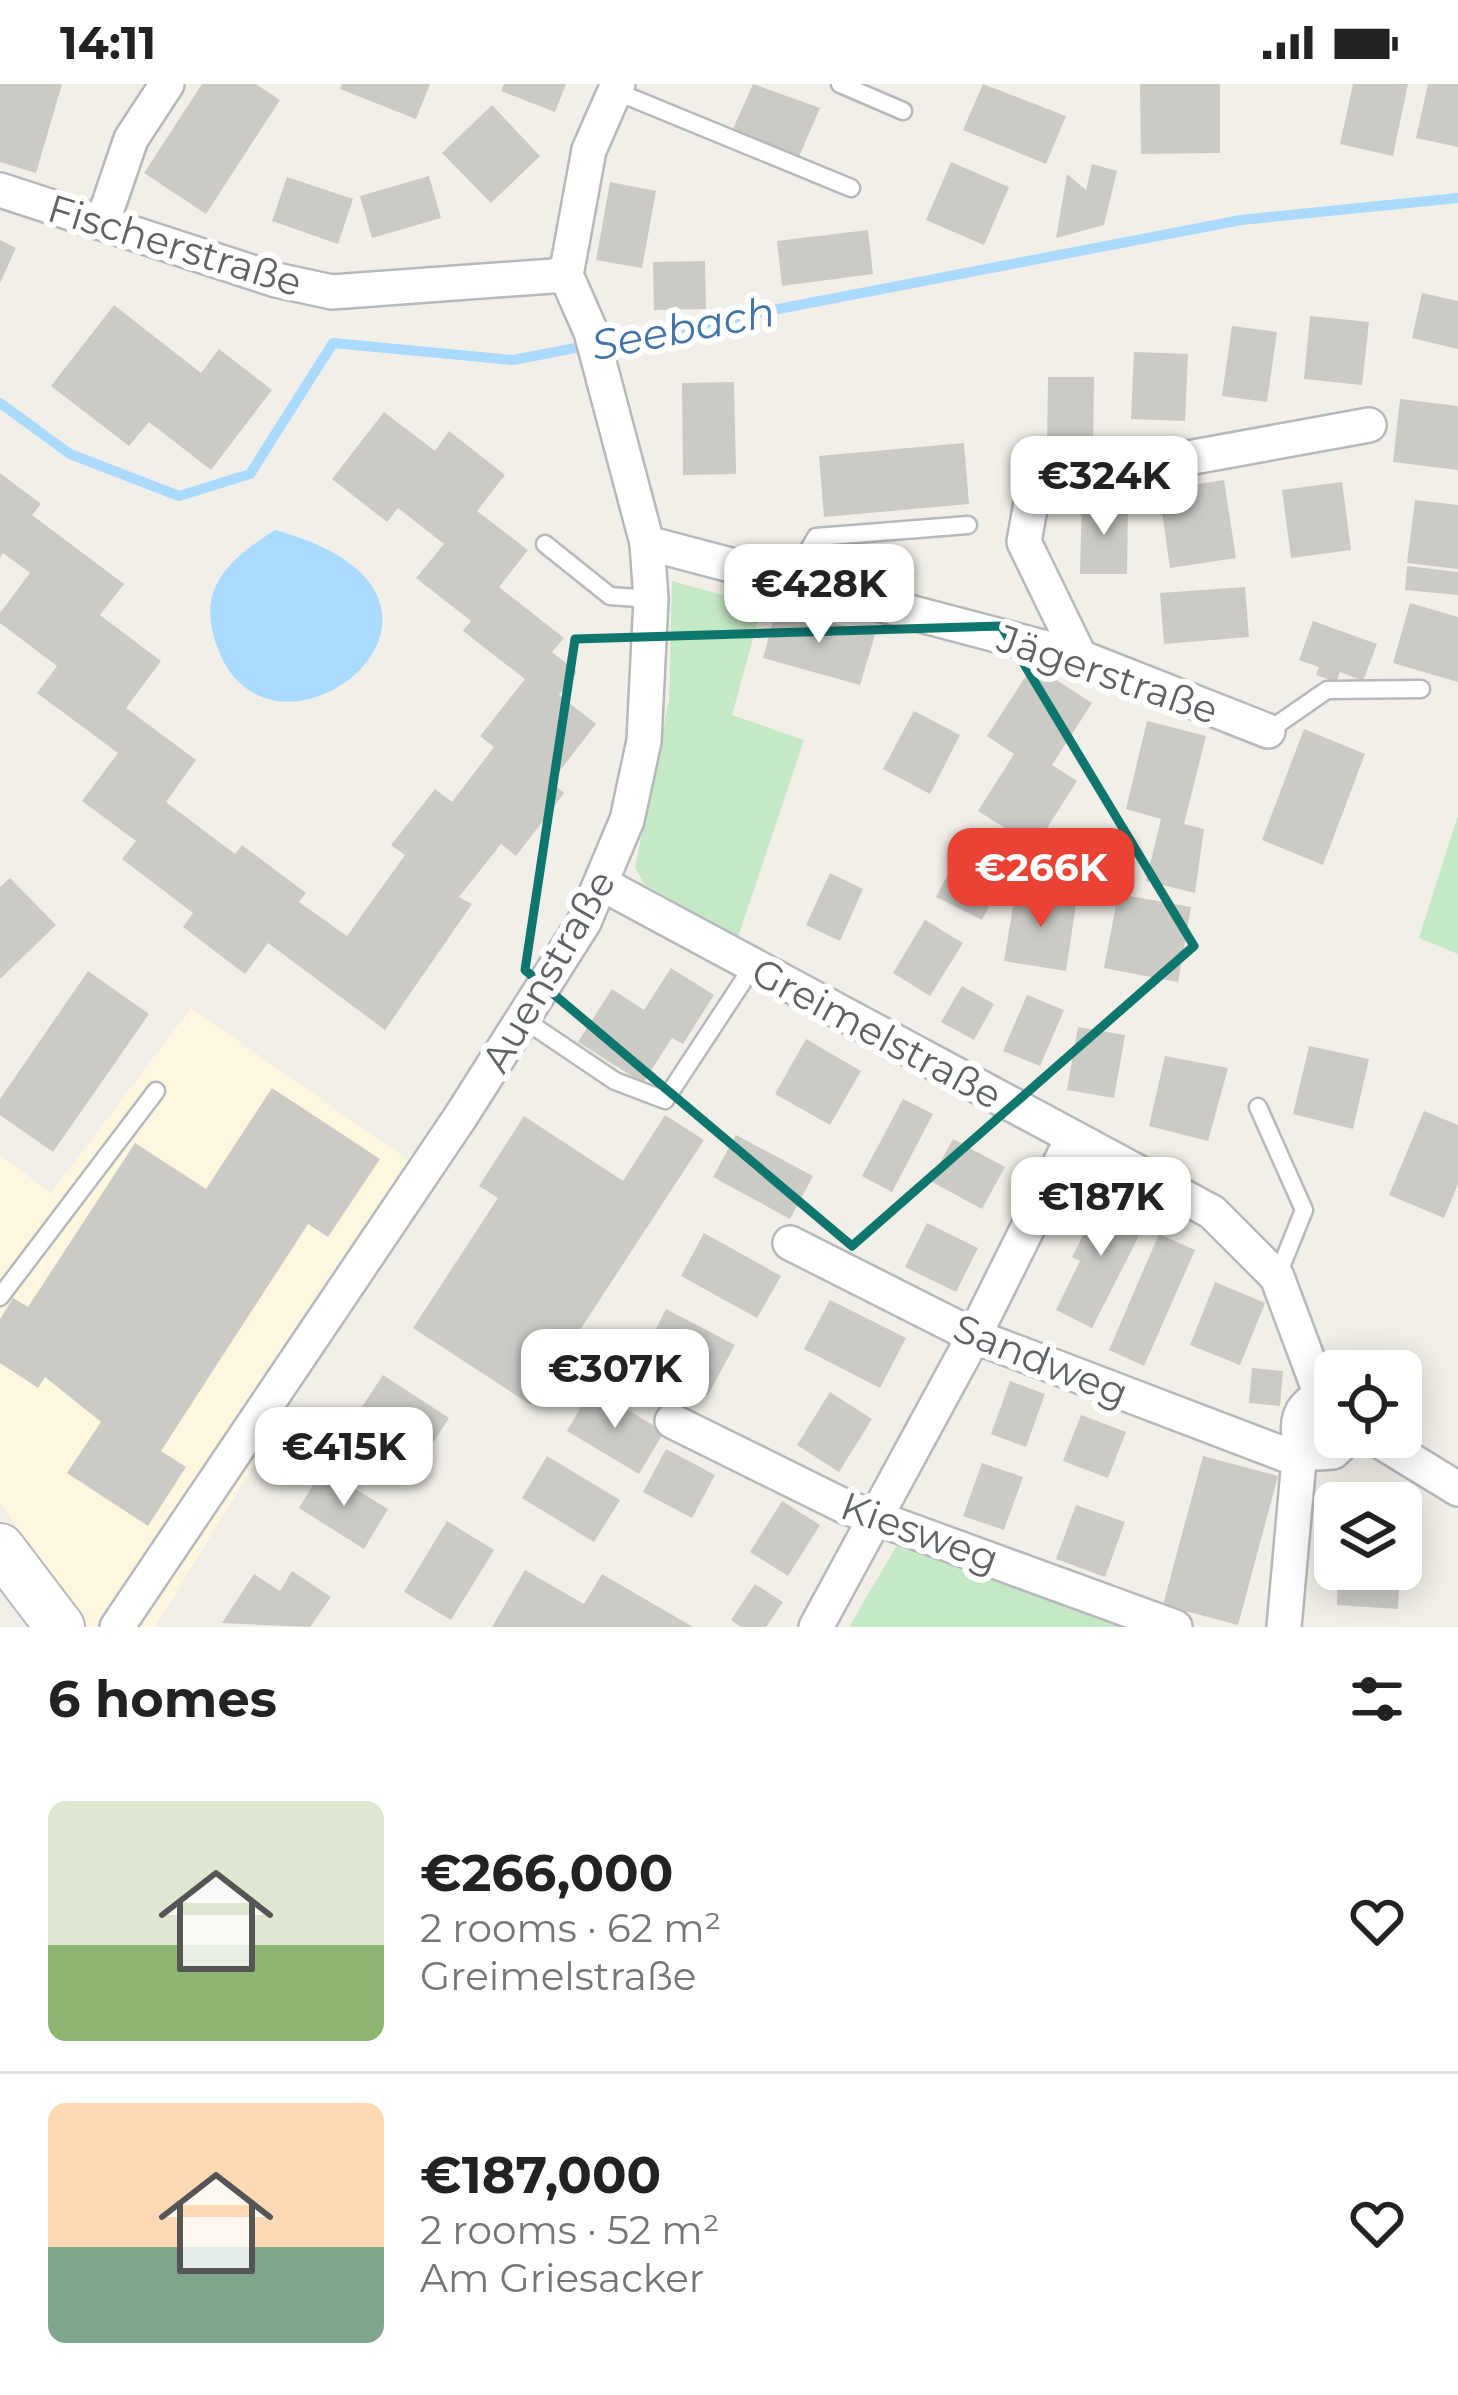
<!DOCTYPE html>
<meta charset="utf-8">
<style>
:root{--surface:#fff;--page:#f6f6f6;--text:#222;--muted:#767676;--line:#e0e0e0;--accent:#ea4335}
body{margin:0;font-family:Montserrat,sans-serif;background:var(--page);color:var(--text);height:100vh;display:flex;flex-direction:column;font-size:45px;white-space:nowrap}
*{box-sizing:border-box;margin:0}
p{font-size:39px;color:var(--muted)}
.icon{flex:none;width:66px;height:66px;fill:none;stroke:currentColor;stroke-width:2;stroke-linecap:round;stroke-linejoin:round}
.map{position:relative;height:1543px;overflow:hidden}
.drawer{display:flex;flex-direction:column;background:var(--surface);flex:1}
.drawer>*{flex:none}
.buttons{position:absolute;left:1314px;top:1266px;display:grid;gap:24px}
.buttons a{display:grid;place-items:center;width:108px;height:108px;border-radius:18px;background:var(--surface);box-shadow:0 6px 30px #0003;font-size:60px}
.price{position:absolute;translate:-50% -102px;padding:0 27px;border-radius:24px;background:#fff;color:#222;font-size:39px;line-height:78px;filter:drop-shadow(0 3px 6px #0008)}
.price::after{content:'';position:absolute;left:50%;top:72px;width:36px;height:27px;margin-left:-18px;background:inherit;clip-path:polygon(0 0,100% 0,50% 100%)}
.price.on{background:var(--accent);color:#fff}
ul{padding:0;list-style:none}
li{display:flex;align-items:center;gap:36px;height:300px;padding:0 48px}
li+li{border-top:3px solid var(--line)}
li span{display:grid;place-items:center;flex:none;width:336px;height:240px;border-radius:18px;color:#555}
li>.icon{margin-inline-start:auto}
span .icon{width:144px;height:144px;fill:#fffc;stroke-width:1}
li b{font-size:51px}
h2{display:flex;justify-content:space-between;align-items:center;height:144px;padding:0 48px;font-size:51px}
.status{display:flex;justify-content:space-between;align-items:center;height:84px;padding:0 60px;background:var(--surface);direction:ltr}
.status svg{height:33px;fill:currentColor}
.map>svg:first-child{display:block}
</style>
<div class="status"><b>14:11</b><svg viewBox="0 0 49 12"><path d="M0 12V9h3v3zM5 12V6h3v6zM10 12V3h3v9zM15 12V0h3v12zM26 1h20v11H26zM47 4h2v5h-2z"/></svg></div>
<div class="map">
<svg width="1458" height="1543" viewBox="0 0 1458 1543">
<rect width="100%" height="100%" fill="#f1efe8"/>
<!-- commercial -->
<path fill="#fef7e0" d="M191 924 431 1092 155 1543H86L0 1419V1071L51 1109Z"/>
<!-- green -->
<g fill="#c5e8c5">
<path d="M672 497 762 522 732 631 804 656 738 853 644 800 635 783 669 616Z"/>
<path d="M1458 731V870L1419 854Z"/>
<path d="M900 1456 1140 1543H849Z"/>
</g>
<!-- water -->
<path fill="#aadaff" d="M275 446C532 516 253 728 212 545 201 497 239 469 275 446Z"/>
<g fill="none" stroke-linecap="round" stroke-linejoin="round">
<!-- stream -->
<path stroke="#aadaff" stroke-width="10" d="M0 319 70 370 179 412 250 390 333 259 513 276 1241 136 1458 114"/>
</g>
<!-- building -->
<g fill="#cccac5">
<path d="M0 0H62L36 89 0 78Z"/>
<path d="M202 0H256L280 16 206 130 144 89Z"/>
<path d="M342 0H430L416 35 340 5Z"/>
<path d="M504 0H566L555 28 501 7Z"/>
<path d="M753 0 820 24 798 75 732 47Z"/>
<path d="M983 0 1066 32 1046 80 963 46Z"/>
<path d="M1140 0H1220V69L1141 70Z"/>
<path d="M1353 0H1408L1393 72 1340 60Z"/>
<path d="M1428 0H1458V63L1416 54Z"/>
<path d="M492 21 540 72 491 119 442 69Z"/>
<path d="M951 78 1009 103 984 161 926 136Z"/>
<path d="M1092 80 1117 87 1104 141 1056 154 1067 90 1086 106Z"/>
<path d="M429 92 441 134 372 154 360 112Z"/>
<path d="M287 93 353 115 338 160 272 137Z"/>
<path d="M610 98 656 107 642 184 596 176Z"/>
<path d="M868 146 873 190 782 202 777 157Z"/>
<path d="M0 156 16 164 0 199Z"/>
<path d="M705 177 706 225 654 226 653 178Z"/>
<path d="M1422 209 1458 217V265L1412 254Z"/>
<path d="M114 221 201 289 219 265 272 306 211 386 149 338 129 362 51 302Z"/>
<path d="M1310 232 1369 238 1362 301 1304 295Z"/>
<path d="M1232 242 1277 248 1267 318 1222 312Z"/>
<path d="M1134 268 1188 270 1185 337 1131 335Z"/>
<path d="M1048 293H1094L1093 365H1047Z"/>
<path d="M734 298 736 390 683 391 682 299Z"/>
<path d="M1400 315 1458 322V386L1393 378Z"/>
<path d="M384 328 435 367 449 347 505 391 477 427 528 466 499 503 564 554 552 568 577 588 559 611 596 640 551 698 564 709 550 728 516 772 501 760 459 813 472 820 385 946 268 859 245 890 183 843 193 829 122 775 136 757 82 717 118 669 37 609 57 582 0 539V529L30 489 3 469 0 474V389L41 420 32 431 124 500 100 531 161 577 126 624 196 676 166 718 235 770 242 761 306 809 299 818 347 852 405 771 391 761 435 705 452 718 494 663 480 652 525 595 463 547 471 537 416 494 444 460 398 424 387 438 332 395Z"/>
<path d="M964 359 969 420 824 433 819 372Z"/>
<path d="M1224 396 1236 474 1170 484 1159 406Z"/>
<path d="M1342 398 1351 466 1291 474 1282 406Z"/>
<path d="M1415 416 1458 421V485L1407 479Z"/>
<path d="M1082 418H1128L1127 490H1080Z"/>
<path d="M1407 482 1458 488V511L1405 506Z"/>
<path d="M1245 503 1249 553 1164 560 1160 509Z"/>
<path d="M1410 519 1458 533V598L1393 579Z"/>
<path d="M777 523 875 551 860 601 763 574Z"/>
<path d="M1313 537 1377 560 1363 597 1340 588 1336 598 1316 591 1319 583 1299 576Z"/>
<path d="M1033 581 1092 619 1052 681 1077 697 1035 763 978 727 1014 670 987 652Z"/>
<path d="M914 627 960 651 930 710 883 685Z"/>
<path d="M1147 637 1206 652 1184 740 1204 745 1195 809 1146 797 1161 735 1126 725Z"/>
<path d="M1304 645 1365 670 1323 781 1262 756Z"/>
<path d="M966 755 1012 779 982 836 936 813Z"/>
<path d="M830 789 863 805 840 857 806 841Z"/>
<path d="M10 794 56 841 0 895V803Z"/>
<path d="M1016 804 1077 814 1066 887 1004 877Z"/>
<path d="M1118 810 1191 823 1178 898 1104 884Z"/>
<path d="M925 836 963 859 930 912 893 889Z"/>
<path d="M671 884 714 911 683 960 672 954 643 999 578 958 612 905 644 926Z"/>
<path d="M88 887 149 930 53 1068 0 1031V1015Z"/>
<path d="M962 902 994 920 974 956 941 938Z"/>
<path d="M1027 911 1064 926 1040 982 1003 967Z"/>
<path d="M1078 943 1125 951 1114 1014 1067 1006Z"/>
<path d="M806 955 861 987 830 1041 775 1010Z"/>
<path d="M1309 962 1369 975 1353 1045 1293 1030Z"/>
<path d="M1165 972 1228 984 1208 1057 1149 1042Z"/>
<path d="M272 1004 380 1075 328 1153 308 1140 161 1367 186 1383 148 1442 67 1389 101 1338 45 1293 38 1304 0 1279V1235L13 1214 28 1223 135 1059 206 1105Z"/>
<path d="M903 1015 933 1030 892 1108 862 1092Z"/>
<path d="M1424 1027 1458 1041V1100L1444 1134 1389 1111Z"/>
<path d="M665 1031 704 1056 531 1321 413 1244 498 1114 479 1102 524 1032 623 1097Z"/>
<path d="M736 1051 813 1092 790 1135 713 1093Z"/>
<path d="M953 1055 1005 1083 982 1125 930 1097Z"/>
<path d="M1104 1110 1149 1132 1092 1244 1056 1226 1080 1177 1072 1173Z"/>
<path d="M927 1139 978 1164 956 1208 905 1183Z"/>
<path d="M704 1149 781 1192 757 1234 681 1192Z"/>
<path d="M1159 1150 1195 1166 1144 1282 1109 1266Z"/>
<path d="M1215 1198 1265 1219 1240 1281 1190 1261Z"/>
<path d="M830 1216 906 1254 880 1304 804 1265Z"/>
<path d="M666 1225 735 1261 708 1311 640 1276Z"/>
<path d="M1252 1284 1283 1287 1280 1322 1249 1319Z"/>
<path d="M383 1291 449 1334 418 1382 352 1338Z"/>
<path d="M1010 1297 1045 1310 1026 1363 991 1350Z"/>
<path d="M592 1304 664 1348 639 1390 567 1347Z"/>
<path d="M830 1308 872 1335 839 1388 797 1361Z"/>
<path d="M1081 1331 1126 1348 1108 1394 1063 1377Z"/>
<path d="M666 1365 715 1391 692 1434 643 1408Z"/>
<path d="M547 1372 620 1416 594 1458 522 1414Z"/>
<path d="M1203 1372 1278 1392 1238 1541 1163 1521Z"/>
<path d="M982 1379 1023 1393 1004 1446 963 1432Z"/>
<path d="M323 1385 388 1425 364 1465 299 1424Z"/>
<path d="M782 1417 820 1441 788 1492 750 1468Z"/>
<path d="M1076 1421 1125 1438 1105 1493 1056 1475Z"/>
<path d="M447 1437 494 1466 451 1536 404 1508Z"/>
<path d="M1338 1485H1400L1398 1525 1337 1521Z"/>
<path d="M525 1486 584 1520 602 1490 693 1543H492Z"/>
<path d="M292 1487 331 1513 310 1543 222 1539 254 1490 280 1507Z"/>
<path d="M755 1500 783 1518 766 1543H741L731 1536Z"/>
</g>
<g fill="none" stroke-linecap="round" stroke-linejoin="round">
<defs>
<g id="lane">
<path d="M840 0 903 27"/>
<path d="M615 7 851 104"/>
<path d="M545 460 610 512 651 515"/>
<path d="M792 494 816 453 968 441"/>
<path d="M1268 647 1327 606 1421 605"/>
<path d="M523 935 615 997 665 1016 753 882"/>
<path d="M1258 1023 1304 1126 1277 1193"/>
<path d="M0 1213 156 1007"/>
</g>
<g id="street">
<path d="M0 106 276 196 332 208 566 191"/>
<path d="M103 137 131 55 167 0"/>
<path d="M647 459 1080 573 1268 647"/>
<path d="M1080 573 1024 458 1034 402 1369 341"/>
<path d="M604 801 1212 1128 1277 1193 1321 1311"/>
<path d="M790 1159 974 1252 1299 1376"/>
<path d="M1335 1314 1321 1311C1303 1322 1296 1331 1299 1353L1318 1369 1333 1368 1349 1353"/>
<path d="M672 1337 846 1423 1175 1543"/>
<path d="M1373 1353 1458 1405"/>
<path d="M117 1543 461 1032 584 838 627 736 644 657 651 515 647 459 591 248 566 191 589 66 618 0"/>
<path d="M816 1543 974 1252 1072 1055"/>
<path d="M1284 1543 1299 1376 1306 1363"/>
</g>
<path id="secondary" d="M0 1464 60 1543"/>
</defs>
<!-- lane casing -->
<use href="#lane" stroke="#b5b8bc" stroke-width="21"/>
<!-- street casing -->
<use href="#street" stroke="#b5b8bc" stroke-width="38"/>
<!-- secondary casing -->
<use href="#secondary" stroke="#b6babf" stroke-width="52"/>
<!-- lane -->
<use href="#lane" stroke="#fff" stroke-width="16"/>
<!-- street -->
<use href="#street" stroke="#fff" stroke-width="33"/>
<!-- secondary -->
<use href="#secondary" stroke="#fff" stroke-width="48"/>
</g>
<!-- marked area -->
<path fill="none" stroke="#0f766e" stroke-width="9" stroke-linejoin="round" d="M1001 542 1194 862 852 1162 525 886 575 555Z"/>
<g text-anchor="middle" stroke-width="12" stroke-linejoin="round" paint-order="stroke">
<!-- street labels -->
<g font-size="39" fill="#5f6368" stroke="#fff">
<text transform="translate(175 161) rotate(17)" y="14">Fischerstraße</text>
<text transform="translate(1108 590) rotate(19)" y="14">Jägerstraße</text>
<text transform="translate(548 887) rotate(-60)" y="14">Auenstraße</text>
<text transform="translate(877 949) rotate(28)" y="14">Greimelstraße</text>
<text transform="translate(1041 1276) rotate(22)" y="14">Sandweg</text>
<text transform="translate(920 1448) rotate(20)" y="14">Kiesweg</text>
</g>
<!-- water labels -->
<g font-size="42" font-style="italic" fill="#4174aa" stroke="#fff">
<text transform="translate(683 244) rotate(-11)" y="15">Seebach</text>
</g>
</g>
</svg>
<div class="buttons">
<a><svg class="icon" aria-label="locate" viewBox="0 0 24 24"><circle cx="12" cy="12" r="6"/><path d="M12 2v4M12 18v4M2 12h4M18 12h4"/></svg></a>
<a><svg class="icon" aria-label="layers" viewBox="0 0 24 24"><path d="M12 4l9 5-9 5-9-5zM3 14l9 5 9-5"/></svg></a>
</div>
<b class="price" style="left:1104px;top:454px">€324K</b>
<b class="price" style="left:819px;top:562px">€428K</b>
<b class="price on" style="left:1041px;top:846px">€266K</b>
<b class="price" style="left:1101px;top:1175px">€187K</b>
<b class="price" style="left:615px;top:1347px">€307K</b>
<b class="price" style="left:344px;top:1425px">€415K</b>
</div>
<section class="drawer">
<h2>6 homes<svg class="icon" aria-label="filters" viewBox="0 0 24 24"><path d="M4 7h16M4 17h16"/><circle cx="9" cy="7" r="2"/><circle cx="15" cy="17" r="2"/></svg></h2>
<ul>
<li><span style="background:linear-gradient(#dfe7d0 60%,#8fb573 0)"><svg class="icon" aria-label="home" viewBox="0 0 24 24"><path d="M3 11l9-7 9 7M6 9v11h12V9"/></svg></span><div><b>€266,000</b><p>2 rooms · 62 m²</p><p>Greimelstraße</p></div><svg class="icon" aria-label="heart" viewBox="0 0 24 24"><path d="M12 20l-8-8c-3-5 5-10 8-4 3-6 11-1 8 4z"/></svg></li>
<li><span style="background:linear-gradient(#ffd9b3 60%,#7fa58c 0)"><svg class="icon" aria-label="home" viewBox="0 0 24 24"><path d="M3 11l9-7 9 7M6 9v11h12V9"/></svg></span><div><b>€187,000</b><p>2 rooms · 52 m²</p><p>Am Griesacker</p></div><svg class="icon" aria-label="heart" viewBox="0 0 24 24"><path d="M12 20l-8-8c-3-5 5-10 8-4 3-6 11-1 8 4z"/></svg></li>
</ul>
</section>
